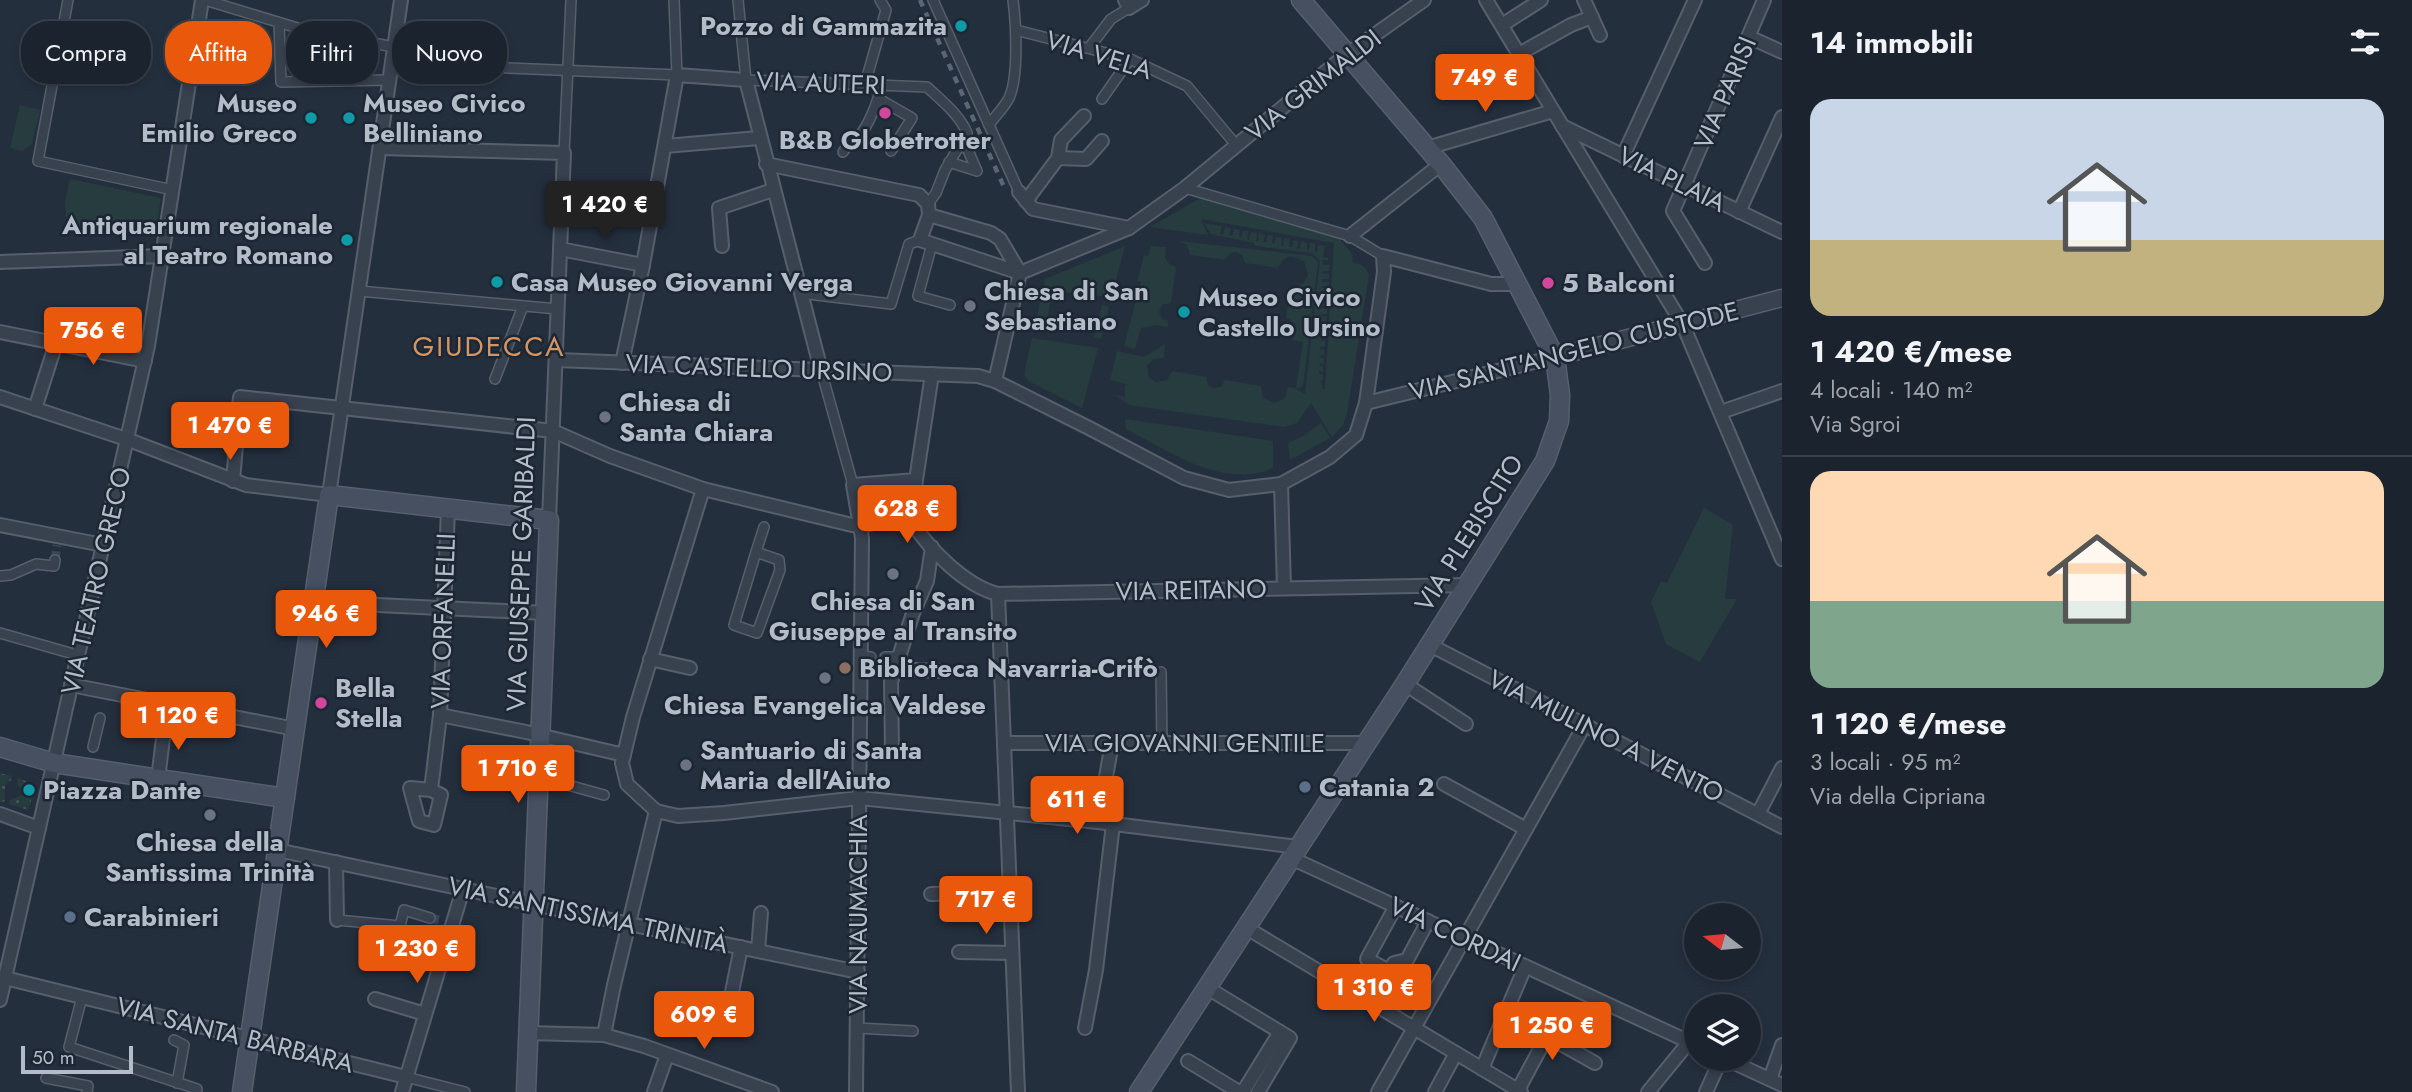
<!DOCTYPE html>
<html lang="it">
<meta charset="utf-8">
<style>
:root{--surface:#1b232e;--page:#242b36;--text:#f1f3f6;--muted:#a0a4aa;--line:#39404a;--accent:#ea580c}
body{margin:0;font-family:Jost,sans-serif;background:var(--page);color:var(--text);height:100vh;display:flex;flex-direction:column;font-size:26px;white-space:nowrap}
*{box-sizing:border-box;margin:0}
p{font-size:23px;color:var(--muted)}
.icon{flex:none;width:38px;height:38px;fill:none;stroke:currentColor;stroke-width:2;stroke-linecap:round;stroke-linejoin:round}
.map{position:relative;flex:1;overflow:hidden}
.panel{display:flex;flex-direction:column;background:var(--surface);width:630px}
.panel>*{flex:none}
.banner{position:absolute;left:21px;top:21px;width:665px;height:63px;display:flex;gap:14px}
.needle{width:46px;rotate:286deg}
.fabs{position:absolute;left:1684px;top:903px;display:grid;gap:14px}
.fabs a{display:grid;place-items:center;width:77px;height:77px;border-radius:50%;background:var(--surface);box-shadow:0 4px 10px #0003,0 0 0 2px var(--line);font-size:35px}
.scale{position:absolute;left:21px;bottom:18px;width:112px;box-sizing:border-box;padding-left:7px;border:4px solid #b4bcc9;border-top:0;font-size:19px;line-height:24px;white-space:nowrap;color:#b4bcc9;-webkit-text-stroke:5px #1d2633;paint-order:stroke}
.price{position:absolute;translate:-50% -60px;padding:0 16px;border-radius:7px;background:var(--accent);color:#fff;font-size:23px;line-height:46px;filter:drop-shadow(0 2px 4px #0008)}
.price::after{content:'';position:absolute;left:50%;top:42px;width:21px;height:16px;margin-left:-10px;background:inherit;clip-path:polygon(0 0,100% 0,50% 100%)}
.price.on{background:#222;color:#fff}
ul{padding:0;list-style:none}
li{display:grid;align-content:center;gap:14px;height:371px;padding:0 28px}
li+li{border-top:2px solid var(--line)}
li span{display:grid;place-items:center;height:217px;border-radius:21px;color:#555}
li>.icon{margin-inline-start:auto}
span .icon{width:126px;height:126px;fill:#fffc;stroke-width:1}
li b{font-size:30px}
h2{display:flex;justify-content:space-between;align-items:center;height:84px;padding:0 28px;font-size:30px}
.chip{padding:0 24px;border-radius:28px;background:var(--surface);box-shadow:0 4px 10px #0003,0 0 0 2px var(--line);font-size:24px;line-height:63px}
.chip.on{background:var(--accent);color:#fff}
main{display:flex;flex:1;min-height:0}
.map>svg:first-child{display:block}
</style>
<main>
<div class="map">
<svg width="1782" height="1092" viewBox="0 0 1782 1092">
<defs>
<pattern id="grass-dots" width="8" height="8" patternUnits="userSpaceOnUse" patternTransform="scale(1.75)"><rect width="8" height="8" fill="#263c3f"/><path d="M2 2h.1M6 6h.1" fill="none" stroke="#435659" stroke-width="1.8" stroke-linecap="round"/></pattern>
</defs>
<rect width="100%" height="100%" fill="#242f3e"/>
<!-- grass -->
<g fill="url(#grass-dots)">
<path d="M0 773 11 776 12 779 5 785V801L2 802H0Z"/>
<path d="M18 778 33 784 34 792 28 810 9 804 10 800 23 795 21 789 17 784Z"/>
</g>
<!-- garden -->
<g fill="#263c3f">
<path d="M20 105 40 110 32 144 22 151 10 148Z"/>
<path d="M70 179 161 198 157 222 67 227 65 202Z"/>
<path d="M1202 197 1339 238 1353 255 1352 262C1361 264 1366 266 1369 275L1347 413 1343 425 1332 437 1311 403 1297 423 1284 427 1129 405 1115 395 1125 397V385H1129L1110 380 1117 351 1144 357 1165 344 1164 358 1153 359 1147 366 1149 377 1156 382 1167 380 1172 371 1206 377 1208 385 1213 388 1221 387 1225 380 1261 386 1263 398 1275 403 1285 398 1288 387 1296 388 1303 342 1291 340C1300 332 1298 322 1286 318L1291 287 1303 284 1308 275 1304 261 1290 256 1283 260 1278 268 1245 263 1242 255 1236 252 1230 253 1225 260 1190 255 1187 245 1179 241 1312 256 1318 262 1303 386 1296 389 1305 394 1320 260 1312 253 1255 246 1254 243 1211 234 1204 223 1222 226 1220 234 1223 235 1225 227 1231 228 1229 235 1232 236 1234 229 1240 230 1239 237 1241 238 1243 231H1249L1247 239 1249 240 1251 232 1257 233 1256 241H1258L1259 233 1265 235 1263 242 1266 243 1268 235 1273 236 1272 243 1274 244 1276 237 1282 238 1281 246H1283L1284 238 1290 239 1289 247H1292L1293 240 1298 241 1297 249 1300 248 1301 241 1307 243V250H1309L1310 243 1315 244V252H1317L1318 245 1325 246 1323 257 1328 258V260H1322L1323 265H1330L1329 271H1322V273L1329 274V279H1322V282H1329V287L1322 286V288L1328 289V297H1321V300H1328L1327 306H1321V308L1327 309V314H1321L1322 316 1327 317 1326 323H1321V325L1326 326V331H1322V333L1326 334 1325 339 1322 338 1321 341H1325V347H1320V349L1324 350V355H1320L1319 357 1324 358V364L1320 363 1319 365 1323 366V372L1319 371V374H1323V380L1319 382H1322V389H1325L1334 243 1201 219 1208 235 1150 227Z"/>
<path d="M1125 246 1112 295 1110 297 1043 290 1045 279Z"/>
<path d="M1151 246 1166 247 1165 258 1170 265 1176 267 1171 303 1162 305 1159 312 1162 319 1168 321V327L1156 325 1141 328 1135 349 1124 346 1141 282 1137 281 1144 255 1148 256Z"/>
<path d="M1041 297 1051 299 1045 329 1035 327Z"/>
<path d="M1102 305 1109 307 1101 339 1094 337Z"/>
<path d="M1032 338 1098 348 1082 408 1028 381 1024 374Z"/>
<path d="M1125 419 1273 441V468C1223 490 1169 451 1126 429Z"/>
<path d="M1321 423 1330 438 1290 460 1288 443 1305 435Z"/>
<path d="M1704 508 1733 525 1725 599H1737L1700 662 1666 644 1651 602 1661 581 1667 583Z"/>
</g>
<g fill="none" stroke-linecap="round" stroke-linejoin="round">
<!-- pedestrian-tunnel -->
<g stroke="#3a4453" stroke-width="9" stroke-dasharray="9 4.5" stroke-linecap="butt">
<path d="M55 560 57 545"/>
<path d="M430 918 443 921"/>
</g>
<defs>
<g id="pedestrian">
<path d="M68 0 38 161 173 190"/>
<path d="M205 0 304 30 394 47"/>
<path d="M738 0 746 80 927 87C941 100 960 115 967 133L945 170 936 193 928 204"/>
<path d="M933 0 1019 192"/>
<path d="M279 23 281 82 389 80"/>
<path d="M1016 30 1130 59 1187 86 1236 145"/>
<path d="M1089 48 1111 19 1129 8"/>
<path d="M392 63 677 75 674 0"/>
<path d="M865 84 886 10 880 0"/>
<path d="M879 99 912 118 891 151"/>
<path d="M1102 99 1130 59"/>
<path d="M989 125C995 116 1004 108 1009 98 1019 77 1016 23 1013 0"/>
<path d="M843 152C849 142 852 143 858 137 869 126 879 99 881 85"/>
<path d="M564 153 571 0"/>
<path d="M949 162 977 171 963 139"/>
<path d="M1185 188 1350 236 1383 256"/>
<path d="M932 244 918 296 950 305"/>
<path d="M359 291 558 309"/>
<path d="M800 293 891 304 909 244 920 240"/>
<path d="M821 370 853 485"/>
<path d="M495 379 523 306"/>
<path d="M756 552 734 625 757 633 780 570 779 560 756 552 764 527"/>
<path d="M0 576 11 575 36 564 54 566 55 560"/>
<path d="M0 633 77 655"/>
<path d="M860 656 871 657"/>
<path d="M885 657H900"/>
<path d="M1161 672 1162 743"/>
<path d="M93 747 100 718"/>
<path d="M539 777 604 795"/>
<path d="M337 920 400 926 404 910 430 918"/>
<path d="M82 997 69 1047 197 1089 196 1092"/>
<path d="M1378 1007 1390 985 1383 980 1389 971"/>
<path d="M857 1028 913 1031"/>
<path d="M174 1040 184 1045 177 1083"/>
<path d="M406 1077 465 1092"/>
<path d="M46 1078 88 1086 87 1092"/>
</g>
<g id="minor">
<path d="M1125 0 1129 8 1142 0"/>
<path d="M1486 0 1683 325 1782 559"/>
<path d="M1584 0 1600 35"/>
<path d="M1502 25 1541 0"/>
<path d="M1749 37 1782 52"/>
<path d="M1519 54 1571 25 1592 17"/>
<path d="M1562 126 1782 232"/>
<path d="M665 146 759 138"/>
<path d="M380 148 564 153 549 520"/>
<path d="M1427 148 1553 111"/>
<path d="M1623 156 1695 0"/>
<path d="M1058 158 1086 159 1102 141"/>
<path d="M766 164 919 195 928 204 929 215 920 240 1020 273"/>
<path d="M1019 192 1033 209 1129 228"/>
<path d="M1026 201 1058 158 1061 140 1084 116"/>
<path d="M1739 212 1782 117"/>
<path d="M929 215 991 233 1000 239 1020 273 995 381"/>
<path d="M1350 236 1441 164"/>
<path d="M722 246 719 208 773 190"/>
<path d="M560 249 643 265"/>
<path d="M0 262 162 256"/>
<path d="M1705 263 1673 211 1764 0"/>
<path d="M1020 273 1129 228 1185 188 1346 55 1424 0"/>
<path d="M0 332 145 361"/>
<path d="M556 360 978 376 995 381 1089 428 1184 478 1229 490 1281 484 1330 457 1356 435 1366 403 1384 272 1383 256 1491 284H1517"/>
<path d="M622 363 643 265 677 75 746 80 821 370"/>
<path d="M0 397 129 440 246 485 329 495 401 0"/>
<path d="M1366 403 1555 357"/>
<path d="M35 409 56 343"/>
<path d="M1721 412 1782 391"/>
<path d="M916 480 911 521C929 549 965 586 998 594L1468 585"/>
<path d="M233 481 240 397 553 431 610 456 703 489 852 525 861 526 886 520 911 521"/>
<path d="M1281 484 1284 588"/>
<path d="M0 525 103 545"/>
<path d="M998 594 1018 1092"/>
<path d="M313 602 546 613"/>
<path d="M1430 645 1782 827"/>
<path d="M650 659 690 668"/>
<path d="M895 669 938 671"/>
<path d="M1405 684 1466 724"/>
<path d="M71 685 295 729"/>
<path d="M440 715 526 732 624 755"/>
<path d="M1004 743H1366"/>
<path d="M892 749 891 682 913 613 927 581 932 547"/>
<path d="M158 779 165 722"/>
<path d="M1444 784 1526 829"/>
<path d="M410 788 431 790 441 795 434 825 419 821Z"/>
<path d="M431 790 440 715 448 509"/>
<path d="M656 811 678 816 724 813 859 798 1098 822 1298 847"/>
<path d="M656 811 627 784 622 763 633 717 703 489"/>
<path d="M0 814 39 828"/>
<path d="M1758 814 1782 768"/>
<path d="M1098 822 1112 743"/>
<path d="M277 850 858 972"/>
<path d="M1291 858 1696 1045"/>
<path d="M336 862 337 920"/>
<path d="M931 894 1010 892"/>
<path d="M1396 906 1367 959 1389 971 1394 963 1407 960 1428 921"/>
<path d="M1245 927 1521 1092"/>
<path d="M758 951 761 913"/>
<path d="M959 952 1012 953"/>
<path d="M5 978 406 1077"/>
<path d="M1206 987 1290 1038 1258 1092"/>
<path d="M375 999 425 1014"/>
<path d="M0 1000 148 346 202 0"/>
<path d="M728 1012 741 947"/>
<path d="M1085 1028 1096 970 1113 824"/>
<path d="M528 1033 604 1035 644 1046 772 1092"/>
<path d="M604 1035 614 985 656 811"/>
<path d="M1547 1036 1558 1015"/>
<path d="M1726 1059 1782 1085"/>
<path d="M1188 1061 1239 1092"/>
<path d="M1482 1069 1525 967"/>
<path d="M1770 1079 1782 1045"/>
<path d="M1518 1090 1547 1036 1595 1063"/>
<path d="M402 1092 463 889"/>
<path d="M654 1092 667 1055"/>
<path d="M856 1092 862 538 853 485 916 480 932 374"/>
<path d="M1243 1092 1280 1032"/>
<path d="M1378 1092 1584 726"/>
<path d="M1435 1092 1456 1053"/>
<path d="M1648 1092 1689 1042"/>
<path d="M1706 1092 1721 1059"/>
</g>
<path id="tertiary" d="M1555 357 1782 298"/>
<g id="secondary">
<path d="M0 747 54 763 285 798"/>
<path d="M242 1092 329 495 549 520 526 1092"/>
<path d="M1139 1092 1405 684 1483 560 1545 461 1559 421 1560 395 1555 357 1483 218 1441 164 1301 0"/>
</g>
</defs>
<!-- pedestrian casing -->
<use href="#pedestrian" stroke="#565f6c" stroke-width="12"/>
<!-- minor casing -->
<use href="#minor" stroke="#565f6c" stroke-width="16"/>
<!-- tertiary casing -->
<use href="#tertiary" stroke="#565f6c" stroke-width="19"/>
<!-- secondary casing -->
<use href="#secondary" stroke="#565f6c" stroke-width="21"/>
<!-- pedestrian -->
<use href="#pedestrian" stroke="#38414e" stroke-width="9"/>
<!-- minor -->
<use href="#minor" stroke="#38414e" stroke-width="12"/>
<!-- tertiary -->
<use href="#tertiary" stroke="#38414e" stroke-width="16"/>
<!-- secondary -->
<use href="#secondary" stroke="#465061" stroke-width="18"/>
<!-- rail -->
<path stroke="#5a6575" stroke-width="4.5" stroke-dasharray="7 7" stroke-linecap="butt" d="M920 0 1004 187"/>
</g>
<!-- markers -->
<g fill="#0f9aa8" stroke="#1d2633" stroke-width="2.5">
<circle cx="961" cy="26" r="7"/>
<circle cx="311" cy="118" r="7"/>
<circle cx="349" cy="118" r="7"/>
<circle cx="347" cy="240" r="7"/>
<circle cx="497" cy="282" r="7"/>
<circle cx="1184" cy="312" r="7"/>
<circle cx="29" cy="790" r="7"/>
</g>
<g fill="#d1479c" stroke="#1d2633" stroke-width="2.5">
<circle cx="885" cy="113" r="7"/>
<circle cx="1548" cy="283" r="7"/>
<circle cx="321" cy="703" r="7"/>
</g>
<g fill="#6b7280" stroke="#1d2633" stroke-width="2.5">
<circle cx="970" cy="306" r="7"/>
<circle cx="605" cy="417" r="7"/>
<circle cx="893" cy="574" r="7"/>
<circle cx="825" cy="678" r="7"/>
<circle cx="686" cy="765" r="7"/>
<circle cx="210" cy="815" r="7"/>
</g>
<circle fill="#8d6e63" stroke="#1d2633" stroke-width="2.5" cx="845" cy="668" r="7"/>
<g fill="#5c6f8a" stroke="#1d2633" stroke-width="2.5">
<circle cx="1305" cy="787" r="7"/>
<circle cx="70" cy="917" r="7"/>
</g>
<g text-anchor="middle" stroke-width="5" stroke-linejoin="round" paint-order="stroke">
<!-- poi labels -->
<g font-size="26" font-weight="bold" fill="#b4bcc9" stroke="#1d2633" text-anchor="start">
<text x="947" y="35" text-anchor="end">Pozzo di Gammazita</text>
<text x="297" y="112" text-anchor="end">Museo<tspan x="297" dy="30">Emilio Greco</tspan></text>
<text x="363" y="112">Museo Civico<tspan x="363" dy="30">Belliniano</tspan></text>
<text x="885" y="149" text-anchor="middle">B&amp;B Globetrotter</text>
<text x="333" y="234" text-anchor="end">Antiquarium regionale<tspan x="333" dy="30">al Teatro Romano</tspan></text>
<text x="511" y="291">Casa Museo Giovanni Verga</text>
<text x="1562" y="292">5 Balconi</text>
<text x="984" y="300">Chiesa di San<tspan x="984" dy="30">Sebastiano</tspan></text>
<text x="1198" y="306">Museo Civico<tspan x="1198" dy="30">Castello Ursino</tspan></text>
<text x="619" y="411">Chiesa di<tspan x="619" dy="30">Santa Chiara</tspan></text>
<text x="893" y="610" text-anchor="middle">Chiesa di San<tspan x="893" dy="30">Giuseppe al Transito</tspan></text>
<text x="859" y="677">Biblioteca Navarria-Crifò</text>
<text x="335" y="697">Bella<tspan x="335" dy="30">Stella</tspan></text>
<text x="825" y="714" text-anchor="middle">Chiesa Evangelica Valdese</text>
<text x="700" y="759">Santuario di Santa<tspan x="700" dy="30">Maria dell'Aiuto</tspan></text>
<text x="1319" y="796">Catania 2</text>
<text x="43" y="799">Piazza Dante</text>
<text x="210" y="851" text-anchor="middle">Chiesa della<tspan x="210" dy="30">Santissima Trinità</tspan></text>
<text x="84" y="926">Carabinieri</text>
</g>
<!-- street labels -->
<g font-size="26" fill="#b4bcc9" stroke="#1d2633">
<text transform="translate(1099 55) rotate(17)" y="9">VIA VELA</text>
<text transform="translate(821 83) rotate(2)" y="9">VIA AUTERI</text>
<text transform="translate(1313 85) rotate(-38)" y="9">VIA GRIMALDI</text>
<text transform="translate(1725 93) rotate(-67)" y="9">VIA PARISI</text>
<text transform="translate(1672 179) rotate(26)" y="9">VIA PLAIA</text>
<text transform="translate(1574 351) rotate(-14)" y="9">VIA SANT'ANGELO CUSTODE</text>
<text transform="translate(759 368) rotate(2)" y="9">VIA CASTELLO URSINO</text>
<text transform="translate(1469 533) rotate(-58)" y="9">VIA PLEBISCITO</text>
<text transform="translate(521 564) rotate(-88)" y="9">VIA GIUSEPPE GARIBALDI</text>
<text transform="translate(96 581) rotate(-77)" y="9">VIA TEATRO GRECO</text>
<text transform="translate(1191 590) rotate(-1)" y="9">VIA REITANO</text>
<text transform="translate(443 621) rotate(-88)" y="9">VIA ORFANELLI</text>
<text transform="translate(1606 736) rotate(27)" y="9">VIA MULINO A VENTO</text>
<text x="1185" y="752">VIA GIOVANNI GENTILE</text>
<text transform="translate(858 914) rotate(-90)" y="9">VIA NAUMACHIA</text>
<text transform="translate(588 915) rotate(12)" y="9">VIA SANTISSIMA TRINITÀ</text>
<text transform="translate(1455 934) rotate(25)" y="9">VIA CORDAI</text>
<text transform="translate(235 1035) rotate(14)" y="9">VIA SANTA BARBARA</text>
</g>
<!-- neighbourhood labels -->
<g font-size="28" letter-spacing="2" fill="#d59563" stroke="#1d2633">
<text x="489" y="356">GIUDECCA</text>
</g>
</g>
</svg>
<div class="fabs">
<a><svg class="needle" viewBox="-14 -14 28 28"><path d="M0-13l5 13h-10z" fill="#e53935"/><path d="M0 13l5-13h-10z" fill="#a0a4aa"/></svg></a>
<a><svg class="icon" aria-label="layers" viewBox="0 0 24 24"><path d="M12 4l9 5-9 5-9-5zM3 14l9 5 9-5"/></svg></a>
</div>
<div class="scale">50 m</div>
<b class="price" style="left:1485px;top:114px">749 €</b>
<b class="price on" style="left:605px;top:241px">1 420 €</b>
<b class="price" style="left:93px;top:367px">756 €</b>
<b class="price" style="left:230px;top:462px">1 470 €</b>
<b class="price" style="left:907px;top:545px">628 €</b>
<b class="price" style="left:326px;top:650px">946 €</b>
<b class="price" style="left:178px;top:752px">1 120 €</b>
<b class="price" style="left:518px;top:805px">1 710 €</b>
<b class="price" style="left:1077px;top:836px">611 €</b>
<b class="price" style="left:986px;top:936px">717 €</b>
<b class="price" style="left:417px;top:985px">1 230 €</b>
<b class="price" style="left:1374px;top:1024px">1 310 €</b>
<b class="price" style="left:704px;top:1051px">609 €</b>
<b class="price" style="left:1552px;top:1062px">1 250 €</b>
<div class="banner">
<a class="chip">Compra</a>
<a class="chip on">Affitta</a>
<a class="chip">Filtri</a>
<a class="chip">Nuovo</a>
</div>
</div>
<section class="panel">
<h2>14 immobili<svg class="icon" aria-label="filters" viewBox="0 0 24 24"><path d="M4 7h16M4 17h16"/><circle cx="9" cy="7" r="2"/><circle cx="15" cy="17" r="2"/></svg></h2>
<ul>
<li><span style="background:linear-gradient(#c9d6e8 65%,#c2b280 0)"><svg class="icon" aria-label="home" viewBox="0 0 24 24"><path d="M3 11l9-7 9 7M6 9v11h12V9"/></svg></span><div><b>1 420 €/mese</b><p>4 locali · 140 m²</p><p>Via Sgroi</p></div></li>
<li><span style="background:linear-gradient(#ffd9b3 60%,#7fa58c 0)"><svg class="icon" aria-label="home" viewBox="0 0 24 24"><path d="M3 11l9-7 9 7M6 9v11h12V9"/></svg></span><div><b>1 120 €/mese</b><p>3 locali · 95 m²</p><p>Via della Cipriana</p></div></li>
</ul>
</section>
</main>
